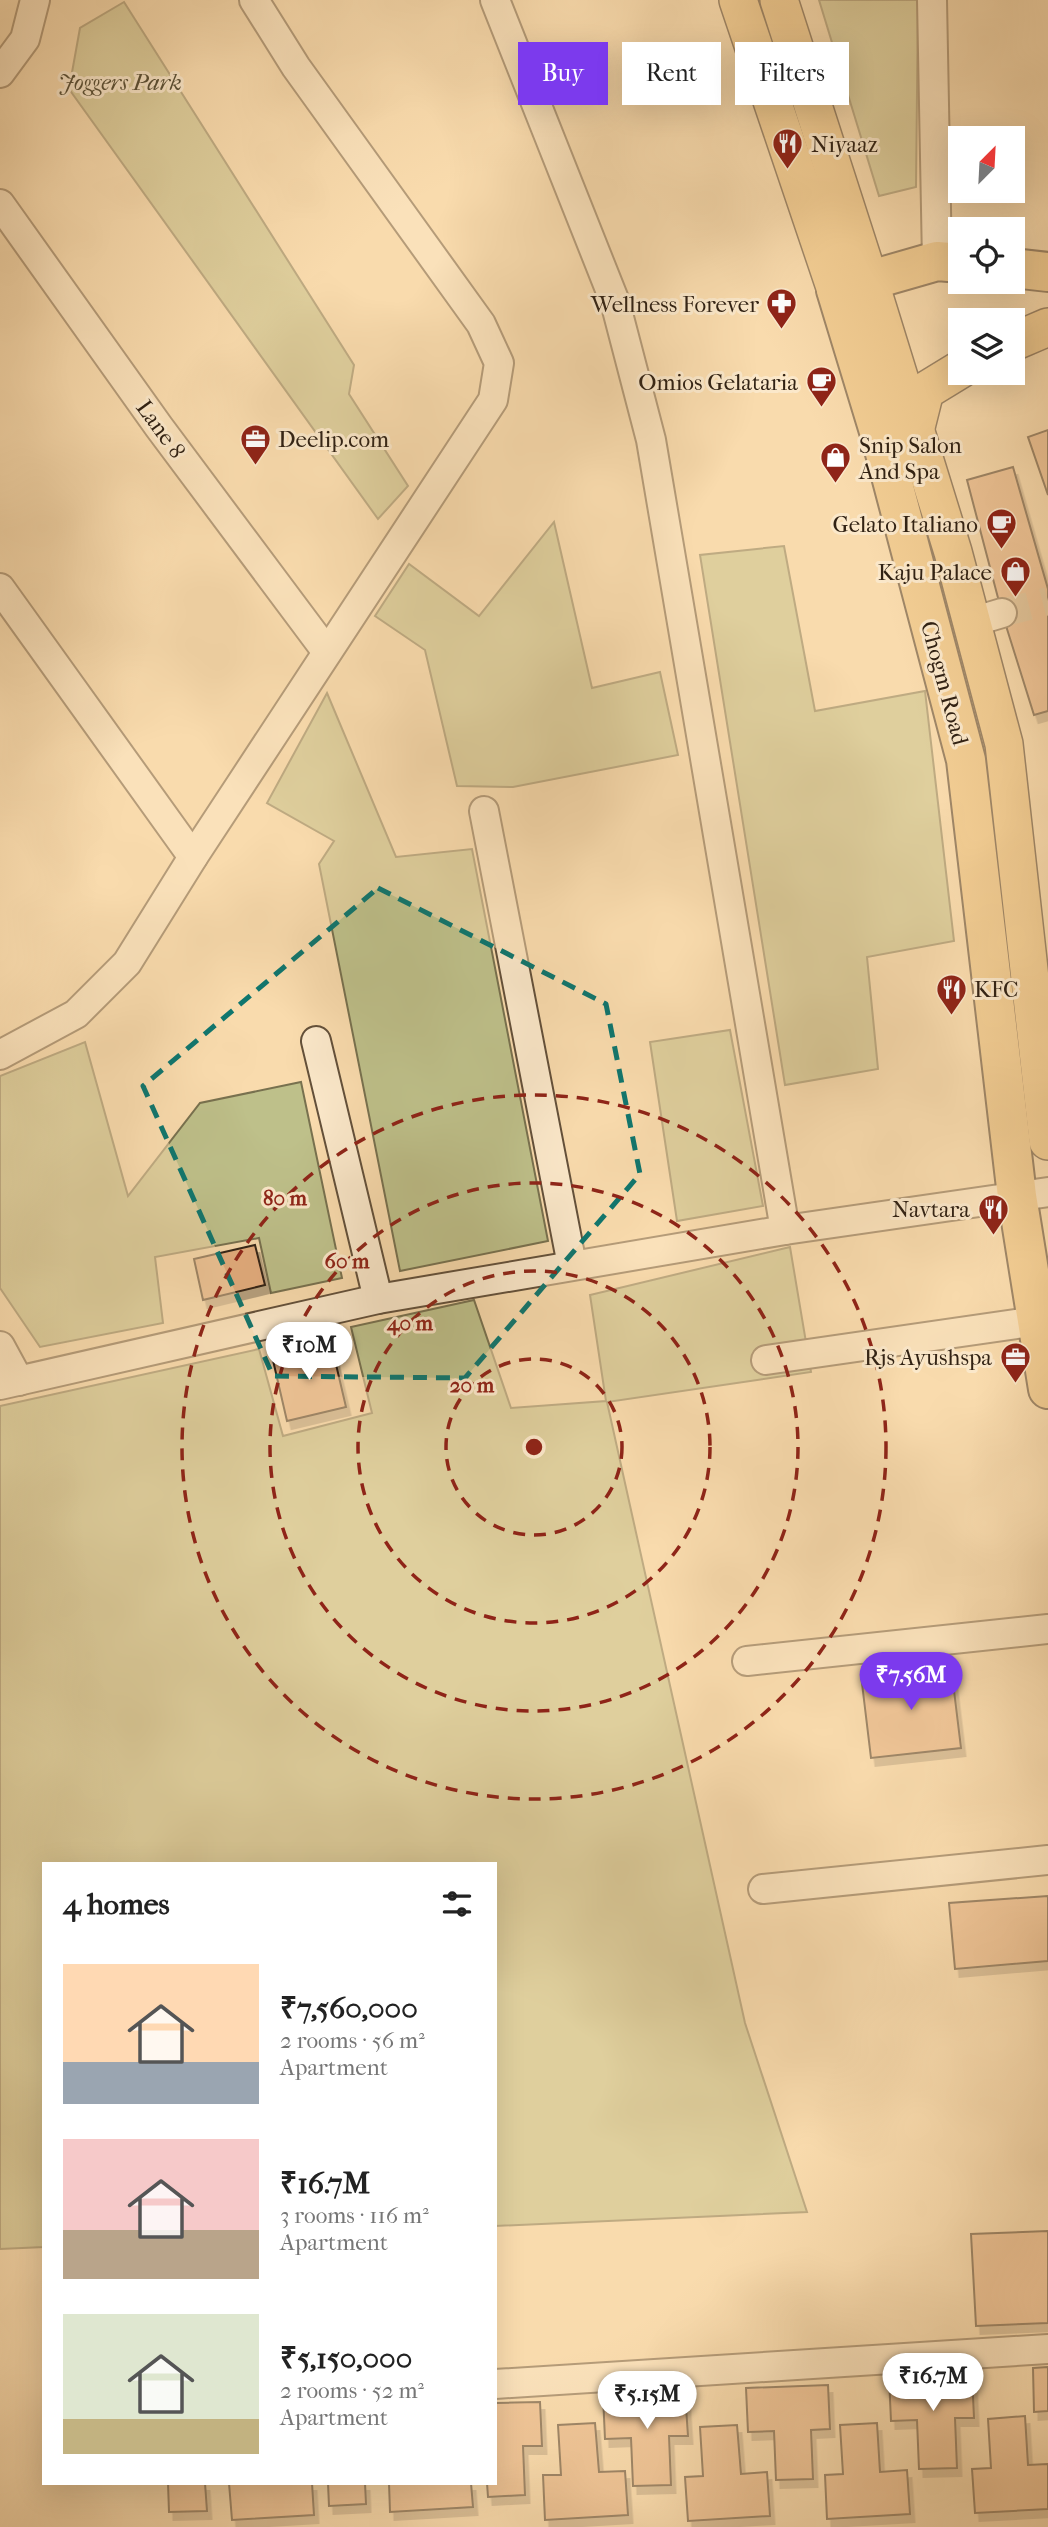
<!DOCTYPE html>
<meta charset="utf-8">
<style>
:root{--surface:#fff;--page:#f6f6f6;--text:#222;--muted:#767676;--accent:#7c3aed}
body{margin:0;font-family:"IM FELL French Canon",serif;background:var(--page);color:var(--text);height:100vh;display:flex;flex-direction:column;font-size:26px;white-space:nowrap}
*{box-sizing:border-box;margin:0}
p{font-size:23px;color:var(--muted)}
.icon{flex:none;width:38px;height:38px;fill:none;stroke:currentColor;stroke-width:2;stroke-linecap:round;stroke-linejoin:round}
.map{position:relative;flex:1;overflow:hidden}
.panel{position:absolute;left:42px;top:1862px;width:455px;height:623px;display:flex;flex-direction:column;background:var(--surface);border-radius:0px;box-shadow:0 7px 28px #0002}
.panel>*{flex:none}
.hud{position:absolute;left:518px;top:42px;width:424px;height:63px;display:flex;gap:14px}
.needle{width:46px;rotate:24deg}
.buttons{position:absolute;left:948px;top:126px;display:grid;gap:14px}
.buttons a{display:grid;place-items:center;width:77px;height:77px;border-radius:0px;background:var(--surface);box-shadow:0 7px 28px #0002;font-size:35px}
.price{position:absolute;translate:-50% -60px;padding:0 16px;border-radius:24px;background:#fff;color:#222;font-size:23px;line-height:46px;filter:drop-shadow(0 2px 4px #0008)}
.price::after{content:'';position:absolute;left:50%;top:42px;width:21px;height:16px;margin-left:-10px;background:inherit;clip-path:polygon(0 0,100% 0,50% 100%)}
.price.current{background:var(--accent);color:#fff}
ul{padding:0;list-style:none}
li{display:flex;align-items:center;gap:21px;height:175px;padding:0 21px}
li span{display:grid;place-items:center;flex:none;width:196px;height:140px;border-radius:0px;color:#555}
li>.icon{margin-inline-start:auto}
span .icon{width:84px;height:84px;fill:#fffc;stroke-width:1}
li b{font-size:30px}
h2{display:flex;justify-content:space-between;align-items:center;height:84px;padding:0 21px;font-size:30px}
.pill{padding:0 24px;border-radius:0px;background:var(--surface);box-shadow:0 7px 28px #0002;font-size:24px;line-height:63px}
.pill.current{background:var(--accent);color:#fff}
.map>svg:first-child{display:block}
</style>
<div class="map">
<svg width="1048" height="2527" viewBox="0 0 1048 2527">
<defs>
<filter id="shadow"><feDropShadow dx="4.5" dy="8" stdDeviation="0" flood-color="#0004"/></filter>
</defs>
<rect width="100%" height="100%" fill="#f9dbad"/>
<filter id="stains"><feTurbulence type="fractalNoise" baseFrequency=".00286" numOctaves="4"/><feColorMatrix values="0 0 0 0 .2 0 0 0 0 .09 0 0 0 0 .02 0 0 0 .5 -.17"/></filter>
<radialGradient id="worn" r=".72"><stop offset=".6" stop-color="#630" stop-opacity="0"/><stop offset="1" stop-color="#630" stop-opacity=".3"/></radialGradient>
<!-- green -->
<g fill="#bec08a" stroke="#78714f" stroke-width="2">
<path d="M819 0H918L916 187 879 196Z"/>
<path d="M124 2 354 365 349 394 408 486 378 519 69 89 80 28Z"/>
<path d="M554 522 592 688 660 672 678 755 513 787 457 786 425 650 375 616 409 564 479 616Z"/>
<path d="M784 546 815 711 925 691 954 941 867 957 878 1069 785 1085 700 555Z"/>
<path d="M327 693 396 857 472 849 548 1241 400 1271 319 864 334 841 267 803Z"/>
<path d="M730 1030 763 1206 677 1221 650 1042Z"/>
<path d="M85 1042 128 1196 200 1103 301 1082 342 1278 271 1293 259 1238 155 1257 163 1323 40 1347 0 1288V1076Z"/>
<path d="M790 1247 811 1372 607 1402 745 2023 807 2212 495 2226V1864H44V2247L0 2249V1406L259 1349 283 1436 372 1413 351 1327 474 1300 511 1408 606 1401 590 1295Z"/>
</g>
<!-- building -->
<g fill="#e5ae7f" stroke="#312214" stroke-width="2" filter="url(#shadow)">
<path d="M1048 430V495L1028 437Z"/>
<path d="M1013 467 1048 589V711L1034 715 1002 613 967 480Z"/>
<path d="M255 1245 265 1285 203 1300 194 1259Z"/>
<path d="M331 1343 346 1407 287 1421 272 1356Z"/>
<path d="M951 1666 961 1748 871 1758 861 1675Z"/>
<path d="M1048 1896V1961L955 1969 949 1903Z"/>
<path d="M1048 2231V2323L976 2326 971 2234Z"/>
<path d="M1048 2367V2411L1034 2412 1033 2368Z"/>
<path d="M972 2374 974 2418H955L957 2468 919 2469 917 2420 891 2421 889 2377Z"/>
<path d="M828 2385 830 2429 811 2430 813 2479 776 2480 774 2431 748 2432 746 2388Z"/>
<path d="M685 2392 688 2436H669L671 2485 633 2486 631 2438 605 2439 603 2395Z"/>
<path d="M540 2402 542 2446H523L525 2495 488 2497 487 2483H495V2403Z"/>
<path d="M1025 2416 1028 2465 1048 2464V2509L975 2513 972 2469 991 2468 988 2419Z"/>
<path d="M595 2423 599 2472 625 2471 628 2515 545 2520 543 2475H561L558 2425Z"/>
<path d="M877 2423 880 2472 907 2470 910 2514 827 2519 825 2475 843 2474 840 2425Z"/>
<path d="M737 2425 741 2474 767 2472 770 2516 688 2521 685 2477 703 2476 700 2427Z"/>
<path d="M168 2483H205L207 2511 169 2512Z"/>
<path d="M229 2483H312L314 2515 232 2520Z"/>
<path d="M328 2483H365L366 2504 329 2506Z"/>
<path d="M389 2483H471L473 2507 390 2512Z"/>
</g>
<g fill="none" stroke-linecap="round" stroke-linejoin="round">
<!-- minor-tunnel -->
<path stroke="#d1b68e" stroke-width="28" stroke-dasharray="28 14" stroke-linecap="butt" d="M1002 613 1048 601"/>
<defs>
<g id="minor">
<path d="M495 0 615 302 651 440 785 1230"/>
<path d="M932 0 937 261"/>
<path d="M0 73 25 39 35 0"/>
<path d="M0 204 159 427 327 652"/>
<path d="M0 588 193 857"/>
<path d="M972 622 1002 613"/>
<path d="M484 811 572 1265"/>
<path d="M316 1041 378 1299"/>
<path d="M0 1055 76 1014 127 963 193 857 493 400 499 363 481 324 296 67 254 0"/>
<path d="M0 1346 19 1381"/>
<path d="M766 1360 1037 1321"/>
<path d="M0 1385 378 1299 785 1230 1048 1192"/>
<path d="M747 1661 1048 1629"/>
<path d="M763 1889 1048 1860"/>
<path d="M495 2384 1048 2349"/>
</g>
<g id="major">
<path d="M738 0 836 290"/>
<path d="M779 0 865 267 953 552 1004 744 1048 1141"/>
<path d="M1013 342 1048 327"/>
<path d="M915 431 925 391 961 369"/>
</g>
<g id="highway">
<path d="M961 263 937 261 836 290 881 438 966 760 1017 1196 1048 1389"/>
<path d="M1013 268 1048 272"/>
</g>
</defs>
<!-- minor casing -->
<use href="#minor" stroke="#63503a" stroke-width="32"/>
<!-- major casing -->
<use href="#major" stroke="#312214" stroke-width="40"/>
<!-- highway casing -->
<use href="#highway" stroke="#312214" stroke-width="42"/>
<!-- minor -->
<use href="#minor" stroke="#fbe8ca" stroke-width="28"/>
<!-- major -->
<use href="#major" stroke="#ecbe76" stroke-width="37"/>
<!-- highway -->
<use href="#highway" stroke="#ecbe76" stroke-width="38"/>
</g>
<!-- marked area -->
<path d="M0 0H1048V2527H0ZM378 888 606 1004 640 1174 465 1378 273 1376 143 1086Z" fill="#f9dbad" fill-opacity=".55" fill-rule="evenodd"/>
<path fill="none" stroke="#0f766e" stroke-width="5" stroke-dasharray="14 9" stroke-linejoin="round" d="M378 888 606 1004 640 1174 465 1378 273 1376 143 1086Z"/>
<!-- distance rings -->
<g fill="none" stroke="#8f2418" stroke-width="3.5" stroke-dasharray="12 9">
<circle cx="534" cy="1447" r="88"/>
<circle cx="534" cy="1447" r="176"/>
<circle cx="534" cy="1447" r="264"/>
<circle cx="534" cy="1447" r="352"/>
</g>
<!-- icons -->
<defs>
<symbol id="restaurant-pin" viewBox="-11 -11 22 30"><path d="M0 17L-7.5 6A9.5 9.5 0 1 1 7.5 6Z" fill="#8f2418" stroke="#fbe8ca"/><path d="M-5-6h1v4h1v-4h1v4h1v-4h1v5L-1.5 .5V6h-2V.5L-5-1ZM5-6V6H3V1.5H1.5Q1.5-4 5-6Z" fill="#fff"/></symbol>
<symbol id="pharmacy-pin" viewBox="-11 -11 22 30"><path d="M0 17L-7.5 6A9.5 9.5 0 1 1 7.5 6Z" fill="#8f2418" stroke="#fbe8ca"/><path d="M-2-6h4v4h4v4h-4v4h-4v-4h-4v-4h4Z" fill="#fff"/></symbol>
<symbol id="cafe-pin" viewBox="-11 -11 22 30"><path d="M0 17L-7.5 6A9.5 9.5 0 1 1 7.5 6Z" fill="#8f2418" stroke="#fbe8ca"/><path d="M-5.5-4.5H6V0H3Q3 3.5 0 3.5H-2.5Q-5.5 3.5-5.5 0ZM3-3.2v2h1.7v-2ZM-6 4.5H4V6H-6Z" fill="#fff"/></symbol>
<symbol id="office-pin" viewBox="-11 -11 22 30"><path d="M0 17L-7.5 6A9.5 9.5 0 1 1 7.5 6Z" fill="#8f2418" stroke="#fbe8ca"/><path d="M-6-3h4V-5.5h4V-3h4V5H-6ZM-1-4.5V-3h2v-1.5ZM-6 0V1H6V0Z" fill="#fff"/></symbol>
<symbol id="shop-pin" viewBox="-11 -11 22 30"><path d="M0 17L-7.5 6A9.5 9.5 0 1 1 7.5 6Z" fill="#8f2418" stroke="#fbe8ca"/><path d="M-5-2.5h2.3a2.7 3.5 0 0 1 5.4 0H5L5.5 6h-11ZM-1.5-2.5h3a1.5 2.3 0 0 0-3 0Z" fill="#fff"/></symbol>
</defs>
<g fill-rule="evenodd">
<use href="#restaurant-pin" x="770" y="126" width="35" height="47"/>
<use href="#pharmacy-pin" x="764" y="286" width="35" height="47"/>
<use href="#cafe-pin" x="804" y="364" width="35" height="47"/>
<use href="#office-pin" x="238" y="422" width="35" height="47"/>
<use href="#shop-pin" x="818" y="440" width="35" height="47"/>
<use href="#cafe-pin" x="984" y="506" width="35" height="47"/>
<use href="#shop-pin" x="998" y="554" width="35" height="47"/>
<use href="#restaurant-pin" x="934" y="972" width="35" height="47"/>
<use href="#restaurant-pin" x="976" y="1192" width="35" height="47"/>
<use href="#office-pin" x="998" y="1340" width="35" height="47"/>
</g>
<g text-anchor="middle" stroke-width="6" stroke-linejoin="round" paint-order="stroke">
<!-- park labels -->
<g font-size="23" font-style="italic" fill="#5b5137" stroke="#fbe8ca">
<text x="120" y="90">Joggers Park</text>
</g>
<!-- poi labels -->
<g font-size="23" fill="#312214" stroke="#fbe8ca" text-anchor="end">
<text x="811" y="152" text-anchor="start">Niyaaz</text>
<text x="759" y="312">Wellness Forever</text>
<text x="798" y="390">Omios Gelataria</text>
<text x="278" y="447" text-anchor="start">Deelip.com</text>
<text x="859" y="453" text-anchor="start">Snip Salon<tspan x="859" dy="26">And Spa</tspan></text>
<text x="978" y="532">Gelato Italiano</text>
<text x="992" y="580">Kaju Palace</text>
<text x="974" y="997" text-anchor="start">KFC</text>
<text x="970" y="1217">Navtara</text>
<text x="992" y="1365">Rjs Ayushspa</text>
</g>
<!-- street labels -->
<g font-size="23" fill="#312214" stroke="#fbe8ca">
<text transform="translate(161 429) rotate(54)" y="8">Lane 8</text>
<text transform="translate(945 683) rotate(75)" y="8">Chogm Road</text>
</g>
</g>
<circle cx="534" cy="1447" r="10" fill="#8f2418" stroke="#fbe8ca" stroke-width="3.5"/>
<g font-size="21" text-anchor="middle" font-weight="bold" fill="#8f2418" stroke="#fbe8ca" stroke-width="6" stroke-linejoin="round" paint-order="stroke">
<text x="285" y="1205">80 m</text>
<text x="347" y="1268">60 m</text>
<text x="410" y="1330">40 m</text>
<text x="472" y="1392">20 m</text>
</g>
<rect width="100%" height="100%" filter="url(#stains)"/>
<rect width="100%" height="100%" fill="url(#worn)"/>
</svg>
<div class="buttons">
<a><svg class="needle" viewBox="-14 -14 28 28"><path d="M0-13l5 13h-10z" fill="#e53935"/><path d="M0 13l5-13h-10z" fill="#767676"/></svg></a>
<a><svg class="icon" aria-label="locate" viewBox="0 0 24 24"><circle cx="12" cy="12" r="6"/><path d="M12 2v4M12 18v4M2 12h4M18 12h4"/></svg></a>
<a><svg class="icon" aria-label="layers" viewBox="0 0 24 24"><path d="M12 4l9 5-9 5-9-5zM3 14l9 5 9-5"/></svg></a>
</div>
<b class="price" style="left:309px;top:1382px">₹10M</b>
<b class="price current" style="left:911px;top:1712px">₹7.56M</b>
<b class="price" style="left:933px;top:2413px">₹16.7M</b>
<b class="price" style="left:647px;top:2431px">₹5.15M</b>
<div class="hud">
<a class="pill current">Buy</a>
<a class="pill">Rent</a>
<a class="pill">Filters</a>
</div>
<section class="panel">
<h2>4 homes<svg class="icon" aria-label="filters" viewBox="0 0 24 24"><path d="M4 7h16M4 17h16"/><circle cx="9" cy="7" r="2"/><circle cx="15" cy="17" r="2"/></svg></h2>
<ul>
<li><span style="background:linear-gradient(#ffd9b3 70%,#9aa5b1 0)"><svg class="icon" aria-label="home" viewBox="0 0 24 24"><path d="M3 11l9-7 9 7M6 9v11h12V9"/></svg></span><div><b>₹7,560,000</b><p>2 rooms · 56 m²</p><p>Apartment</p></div></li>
<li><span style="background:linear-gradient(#f6c9c9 65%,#b9a48a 0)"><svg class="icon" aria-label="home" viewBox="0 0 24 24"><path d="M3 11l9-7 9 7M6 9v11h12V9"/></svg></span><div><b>₹16.7M</b><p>3 rooms · 116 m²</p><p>Apartment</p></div></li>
<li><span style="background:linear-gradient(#dfe7d0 75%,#c2b280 0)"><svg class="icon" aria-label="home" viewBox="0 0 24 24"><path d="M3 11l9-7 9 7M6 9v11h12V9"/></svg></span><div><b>₹5,150,000</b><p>2 rooms · 52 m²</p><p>Apartment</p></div></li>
</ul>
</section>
</div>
